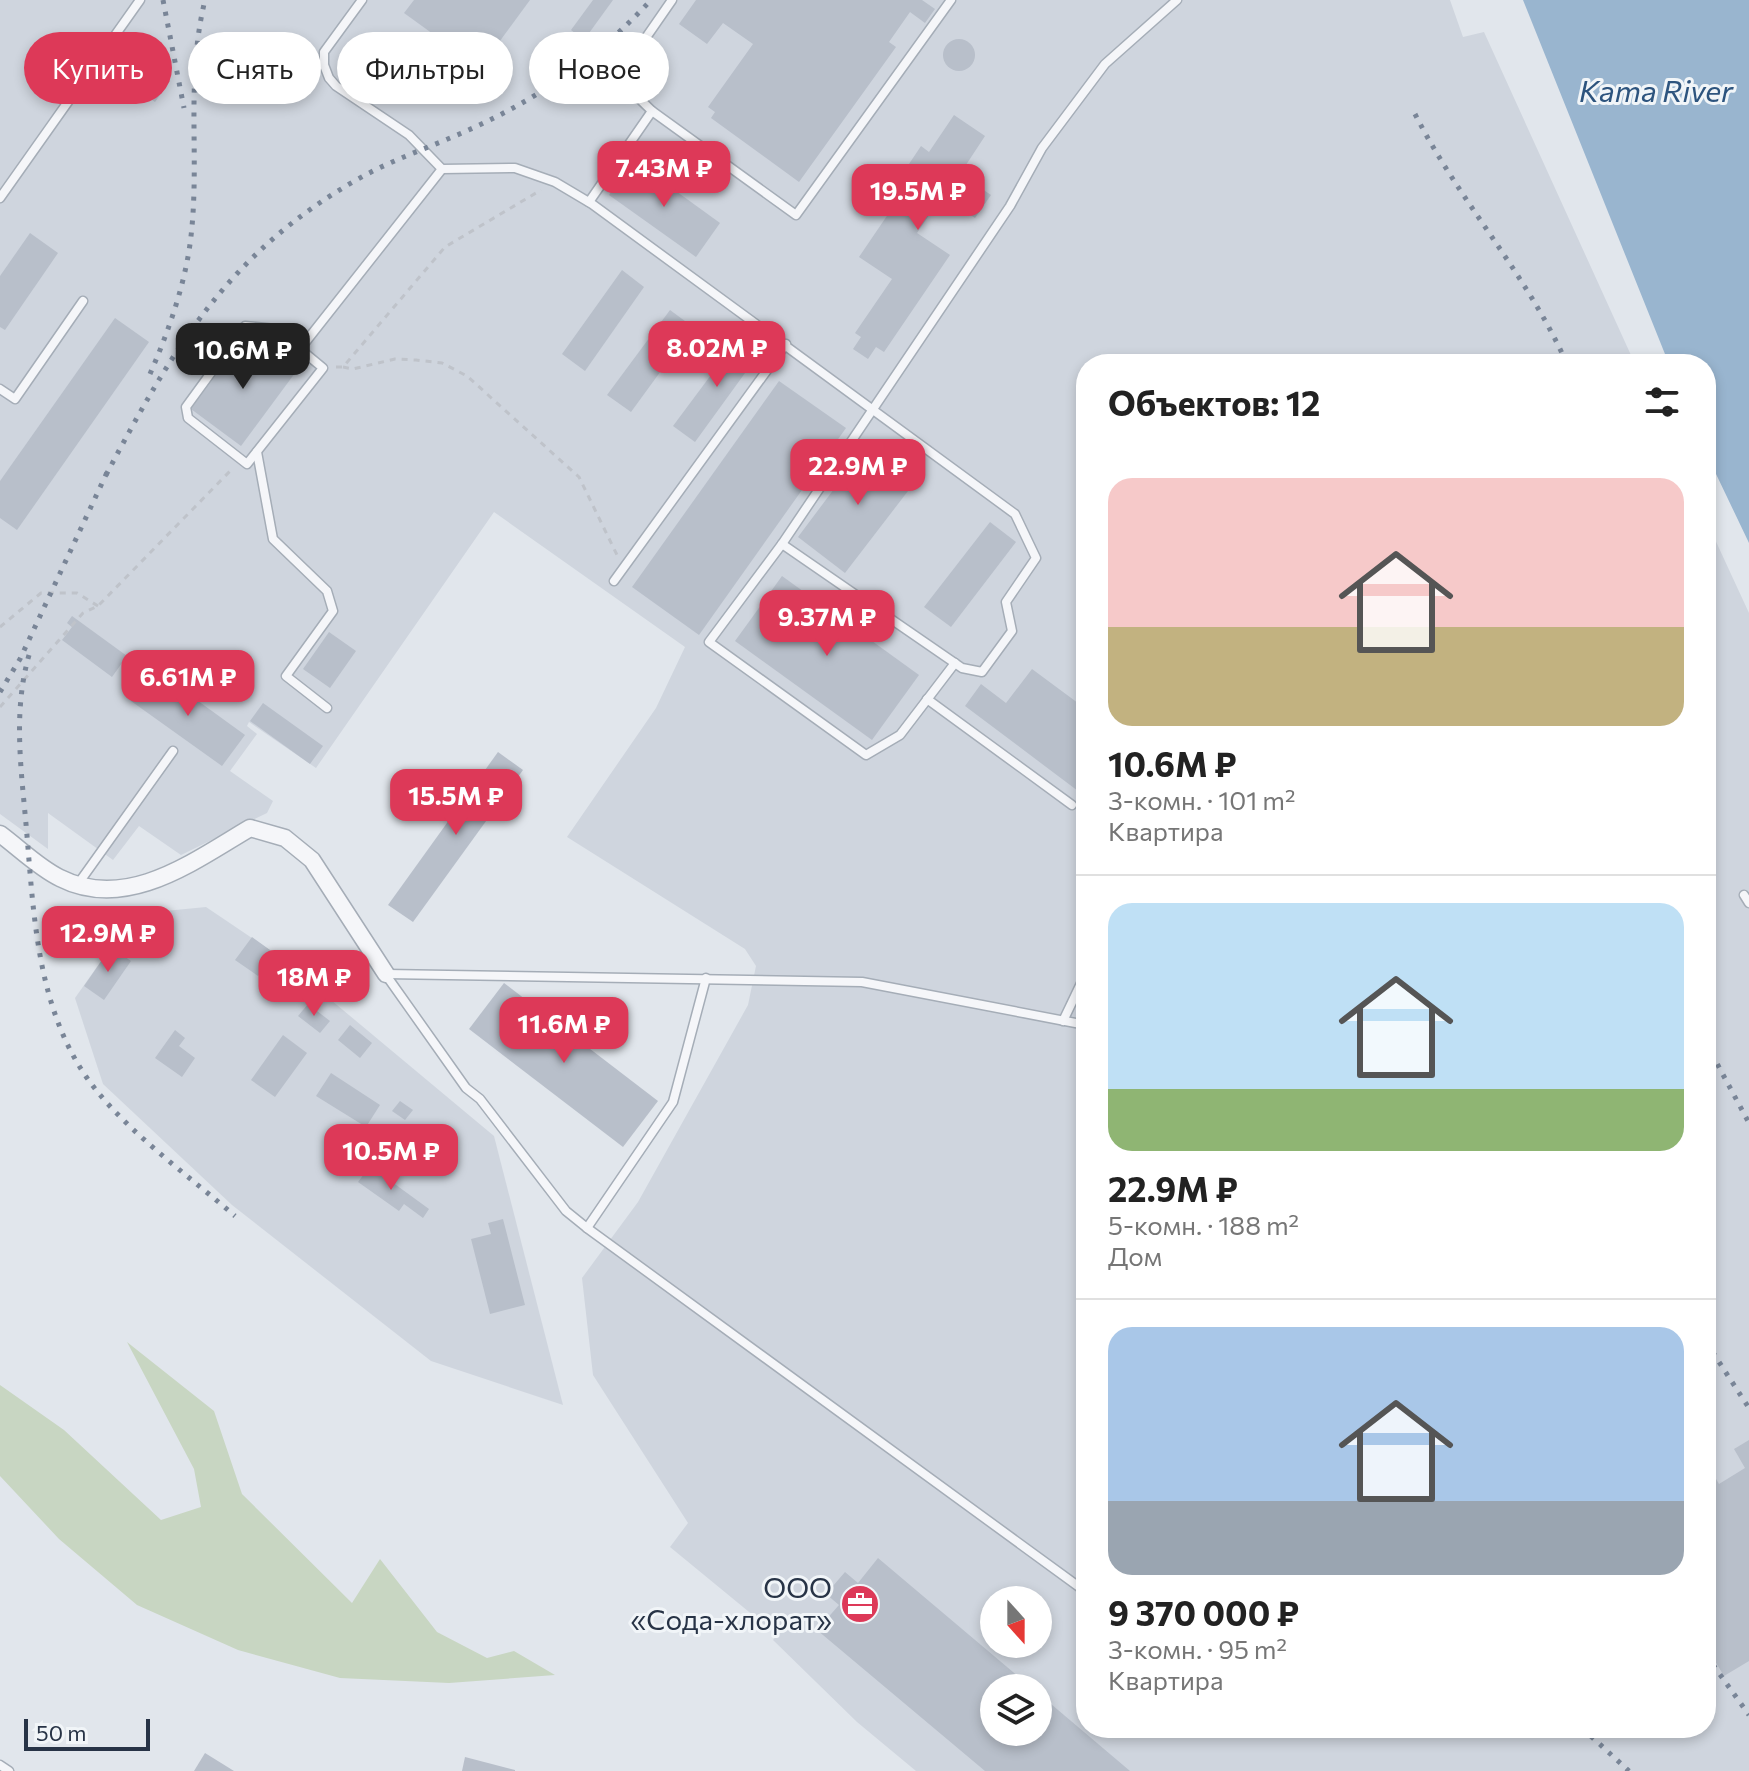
<!DOCTYPE html>
<html lang="ru">
<meta charset="utf-8">
<style>
:root{--surface:#fff;--page:#f2f2f2;--text:#222;--muted:#767676;--line:#e0e0e0;--accent:#dd3958}
body{margin:0;font-family:Commissioner,sans-serif;background:var(--page);color:var(--text);height:100vh;display:flex;flex-direction:column;font-size:30px;white-space:nowrap}
*{box-sizing:border-box;margin:0}
p{font-size:26px;color:var(--muted)}
.icon{flex:none;width:44px;height:44px;fill:none;stroke:currentColor;stroke-width:2;stroke-linecap:round;stroke-linejoin:round}
.map{position:relative;flex:1;overflow:hidden}
.sheet{position:absolute;left:1076px;top:354px;width:640px;height:1384px;display:flex;flex-direction:column;background:var(--surface);border-radius:32px;box-shadow:0 4px 12px #0003}
.sheet>*{flex:none}
.guide{position:absolute;left:24px;top:32px;width:760px;height:72px;display:flex;gap:16px}
.needle{width:52px;rotate:159deg}
.controls{position:absolute;left:980px;top:1586px;display:grid;gap:16px}
.controls a{display:grid;place-items:center;width:72px;height:72px;border-radius:50%;background:var(--surface);box-shadow:0 4px 12px #0003;font-size:40px}
.scale{position:absolute;left:24px;bottom:20px;width:126px;box-sizing:border-box;padding-left:8px;border:4px solid #273346;border-top:0;font-size:22px;line-height:28px;white-space:nowrap;color:#273346;-webkit-text-stroke:6px #f1f5f8;paint-order:stroke}
.price{position:absolute;translate:-50% -68px;padding:0 18px;border-radius:16px;background:var(--accent);color:#fff;font-size:26px;line-height:52px;filter:drop-shadow(0 2px 4px #0008)}
.price::after{content:'';position:absolute;left:50%;top:48px;width:24px;height:18px;margin-left:-12px;background:inherit;clip-path:polygon(0 0,100% 0,50% 100%)}
.price.on{background:#222;color:#fff}
ul{padding:0;list-style:none}
li{display:grid;align-content:center;gap:16px;height:424px;padding:0 32px}
li+li{border-top:2px solid var(--line)}
li span{display:grid;place-items:center;height:248px;border-radius:24px;color:#555}
li>.icon{margin-inline-start:auto}
span .icon{width:144px;height:144px;fill:#fffc;stroke-width:1}
li b{font-size:34px}
h2{display:flex;justify-content:space-between;align-items:center;height:96px;padding:0 32px;font-size:34px}
.chip{padding:0 28px;border-radius:36px;background:var(--surface);box-shadow:0 4px 12px #0003;font-size:28px;line-height:72px}
.chip.on{background:var(--accent);color:#fff}
.map>svg:first-child{display:block}
</style>
<div class="map">
<svg width="1749" height="1771" viewBox="0 0 1749 1771">
<rect width="100%" height="100%" fill="#e1e6ec"/>
<!-- built -->
<g fill="#cfd5de" fill-rule="evenodd">
<path d="M0 0H1450L1463 37 1484 32 1635 364H1086V1728H1706V520L1749 613V1771H916L857 1722 773 1640 777 1635 670 1547 688 1523 593 1375 582 1278 638 1202 748 1005 756 966 745 949 567 837 656 708 685 647 494 512 316 768 249 722 247 726 257 734 230 771 273 801 267 813 181 855 139 826 113 860 48 813V849L0 814ZM994 1600H1038V1644H994ZM994 1688H1038V1732H994Z"/>
<path d="M206 907 277 955 494 1136 563 1405 431 1361 232 1205 103 1084 75 998 111 947 165 911Z"/>
</g>
<!-- green -->
<path fill="#c8d6c2" d="M127 1342 214 1411 242 1494 352 1603 380 1559 437 1632 487 1658 514 1651 555 1675 449 1683 340 1678 238 1650 137 1605 59 1539 0 1476V1385L64 1430 161 1520 201 1507 194 1469Z"/>
<!-- water -->
<path fill="#99b5cf" d="M1523 0H1749V543L1706 453V364H1669Z"/>
<!-- building -->
<g fill="#b8bfca">
<path d="M414 0H530L480 68 404 13Z"/>
<path d="M593 0H613L584 40 571 30Z"/>
<path d="M696 0H922L935 9 925 23 910 12 889 42 896 47 799 182 711 118 715 112 708 107 753 44 723 23 707 44 679 24Z"/>
<circle cx="959" cy="55" r="16"/>
<path d="M131 53 170 81 155 102 116 75Z"/>
<path d="M954 115 985 136 960 174 991 195 975 218 942 196 917 233 950 255 884 352 876 347 868 359 853 349 861 337 855 333 892 279 859 257 912 179 903 173 921 146 929 152Z"/>
<path d="M633 160 720 223 696 257 609 195Z"/>
<path d="M30 233 58 253 5 330 0 327V276Z"/>
<path d="M622 270 644 287 585 371 562 354Z"/>
<path d="M670 310 693 327 631 412 607 395Z"/>
<path d="M115 318 149 342 17 530 0 518V481Z"/>
<path d="M245 336 295 373 241 446 191 409Z"/>
<path d="M740 336 761 351 695 442 673 426Z"/>
<path d="M779 381 846 428 699 635 632 587Z"/>
<path d="M870 441 918 478 845 573 798 537Z"/>
<path d="M990 522 1016 542 951 627 924 607Z"/>
<path d="M782 576 919 675 872 740 735 641Z"/>
<path d="M72 616 127 656 112 677 62 640 72 627 67 623Z"/>
<path d="M329 632 356 651 330 688 303 669Z"/>
<path d="M154 669 245 735 222 766 131 701Z"/>
<path d="M1032 669 1086 709V797L965 706 981 684 1006 703Z"/>
<path d="M263 703 323 746 310 764 250 721Z"/>
<path d="M498 752 523 770 413 922 388 905Z"/>
<path d="M252 937 277 955 263 975 260 973 258 976 235 960Z"/>
<path d="M111 947 131 961 104 1000 84 986Z"/>
<path d="M504 983 658 1101 623 1147 469 1029Z"/>
<path d="M308 1004 330 1021 320 1033 298 1016Z"/>
<path d="M350 1025 372 1043 360 1058 338 1040Z"/>
<path d="M175 1030 185 1038 179 1046 195 1058 182 1077 155 1058Z"/>
<path d="M283 1035 307 1053 275 1097 251 1080Z"/>
<path d="M331 1073 380 1105 366 1127 316 1096Z"/>
<path d="M400 1101 413 1110 405 1120 392 1111Z"/>
<path d="M370 1166 429 1209 423 1218 404 1204 399 1211 358 1182Z"/>
<path d="M503 1219 525 1305 490 1314 471 1239 491 1234 488 1223Z"/>
<path d="M1749 1440V1661L1724 1676 1706 1646V1462L1719 1484 1745 1468 1734 1449Z"/>
<path d="M878 1558 1032 1688H994V1732H1038V1693L1130 1771H985L817 1630 839 1605 826 1594 845 1572 858 1583Z"/>
<path d="M205 1753 234 1771H194Z"/>
<path d="M465 1757 515 1770V1771H462Z"/>
</g>
<g fill="none" stroke-linecap="round" stroke-linejoin="round">
<defs>
<g id="lane">
<path d="M362 0 324 52V65L329 78 336 86 409 135 442 169 515 168 555 182 592 204 1015 514 1036 558 1006 602 1012 631 982 672 962 668 782 544"/>
<path d="M672 0 618 78 652 111 796 215 951 0"/>
<path d="M0 198 140 0"/>
<path d="M589 202 652 111"/>
<path d="M300 349 275 329 245 326 186 407 188 418 247 464 323 368 300 349 442 169"/>
<path d="M0 389 15 399 83 301"/>
<path d="M257 452 273 539 327 591 333 611 286 676 327 708"/>
<path d="M614 581 786 344"/>
<path d="M955 663 900 735 866 755 709 642 782 544 1010 206 1042 148 1105 64 1177 0"/>
<path d="M927 699 1072 805"/>
<path d="M78 884 173 751"/>
<path d="M1744 895 1749 903"/>
<path d="M386 974 862 982 1086 1025"/>
<path d="M386 975 466 1088 480 1099 566 1211 587 1228 673 1102 706 978"/>
<path d="M1063 1021 1086 973"/>
<path d="M587 1228 1086 1592"/>
<path d="M0 1765 9 1771"/>
</g>
<path id="street" d="M0 834C19 848 39 868 60 878 127 912 194 861 250 828L285 838 312 860 386 974"/>
</defs>
<!-- lane casing -->
<use href="#lane" stroke="#a5adb7" stroke-width="11"/>
<!-- street casing -->
<use href="#street" stroke="#a5adb7" stroke-width="19"/>
<!-- path -->
<g stroke="#bfc3ca" stroke-width="3" stroke-dasharray="6 6" stroke-linecap="butt">
<path d="M336 367H343L445 247 541 190"/>
<path d="M343 367 353 369 395 359 416 360 442 363 467 376 579 477 618 557"/>
<path d="M0 627 41 593H77L98 606"/>
<path d="M0 707 83 613 98 606 233 468"/>
</g>
<!-- lane -->
<use href="#lane" stroke="#f5f6f9" stroke-width="8"/>
<!-- street -->
<use href="#street" stroke="#f5f6f9" stroke-width="16"/>
<!-- rail -->
<g stroke="#798597" stroke-width="5" stroke-dasharray="4 8" stroke-linecap="butt">
<path d="M163 0 184 108"/>
<path d="M1415 114C1459 201 1527 274 1567 364"/>
<path d="M150 374C167 335 182 293 189 251 202 167 184 86 205 0"/>
<path d="M106 475C174 347 228 253 358 179 395 158 437 145 475 127 543 96 600 55 651 0"/>
<path d="M29 655C13 711 21 768 26 824 34 915 36 1015 96 1090 133 1136 190 1177 235 1216"/>
<path d="M0 692 20 659 110 466"/>
<path d="M1706 1043 1749 1123"/>
<path d="M1706 1342 1749 1408"/>
<path d="M1706 1655 1749 1715"/>
<path d="M1582 1728 1629 1771"/>
</g>
</g>
<!-- icons -->
<defs>
<symbol id="office-disc" viewBox="-11 -11 22 22"><circle r="9.5" fill="#dd3958" stroke="#f1f5f8"/><path d="M-6-3h4V-5.5h4V-3h4V5H-6ZM-1-4.5V-3h2v-1.5ZM-6 0V1H6V0Z" fill="#fff"/></symbol>
</defs>
<g fill-rule="evenodd">
<use href="#office-disc" x="838" y="1582" width="44" height="44"/>
</g>
<g text-anchor="middle" stroke-width="6" stroke-linejoin="round" paint-order="stroke">
<!-- poi labels -->
<g font-size="28" fill="#273346" stroke="#f1f5f8" text-anchor="end">
<text x="832" y="1598">ООО<tspan x="832" dy="32">«Сода-хлорат»</tspan></text>
</g>
<!-- water labels -->
<g font-size="30" font-style="italic" fill="#2d547e" stroke="#f1f5f8">
<text x="1656" y="102">Kama River</text>
</g>
</g>
</svg>
<div class="controls">
<a><svg class="needle" viewBox="-14 -14 28 28"><path d="M0-13l5 13h-10z" fill="#e53935"/><path d="M0 13l5-13h-10z" fill="#767676"/></svg></a>
<a><svg class="icon" aria-label="layers" viewBox="0 0 24 24"><path d="M12 4l9 5-9 5-9-5zM3 14l9 5 9-5"/></svg></a>
</div>
<div class="scale">50 m</div>
<b class="price" style="left:664px;top:209px">7.43M ₽</b>
<b class="price" style="left:918px;top:232px">19.5M ₽</b>
<b class="price" style="left:717px;top:389px">8.02M ₽</b>
<b class="price on" style="left:243px;top:391px">10.6M ₽</b>
<b class="price" style="left:858px;top:507px">22.9M ₽</b>
<b class="price" style="left:827px;top:658px">9.37M ₽</b>
<b class="price" style="left:188px;top:718px">6.61M ₽</b>
<b class="price" style="left:456px;top:837px">15.5M ₽</b>
<b class="price" style="left:108px;top:974px">12.9M ₽</b>
<b class="price" style="left:314px;top:1018px">18M ₽</b>
<b class="price" style="left:564px;top:1065px">11.6M ₽</b>
<b class="price" style="left:391px;top:1192px">10.5M ₽</b>
<div class="guide">
<a class="chip on">Купить</a>
<a class="chip">Снять</a>
<a class="chip">Фильтры</a>
<a class="chip">Новое</a>
</div>
<section class="sheet">
<h2>Объектов: 12<svg class="icon" aria-label="filters" viewBox="0 0 24 24"><path d="M4 7h16M4 17h16"/><circle cx="9" cy="7" r="2"/><circle cx="15" cy="17" r="2"/></svg></h2>
<ul>
<li><span style="background:linear-gradient(#f6c9c9 60%,#c2b280 0)"><svg class="icon" aria-label="home" viewBox="0 0 24 24"><path d="M3 11l9-7 9 7M6 9v11h12V9"/></svg></span><div><b>10.6M ₽</b><p>3-комн. · 101 m²</p><p>Квартира</p></div></li>
<li><span style="background:linear-gradient(#bfe0f5 75%,#8fb573 0)"><svg class="icon" aria-label="home" viewBox="0 0 24 24"><path d="M3 11l9-7 9 7M6 9v11h12V9"/></svg></span><div><b>22.9M ₽</b><p>5-комн. · 188 m²</p><p>Дом</p></div></li>
<li><span style="background:linear-gradient(#a9c7e8 70%,#9aa5b1 0)"><svg class="icon" aria-label="home" viewBox="0 0 24 24"><path d="M3 11l9-7 9 7M6 9v11h12V9"/></svg></span><div><b>9 370 000 ₽</b><p>3-комн. · 95 m²</p><p>Квартира</p></div></li>
</ul>
</section>
</div>
